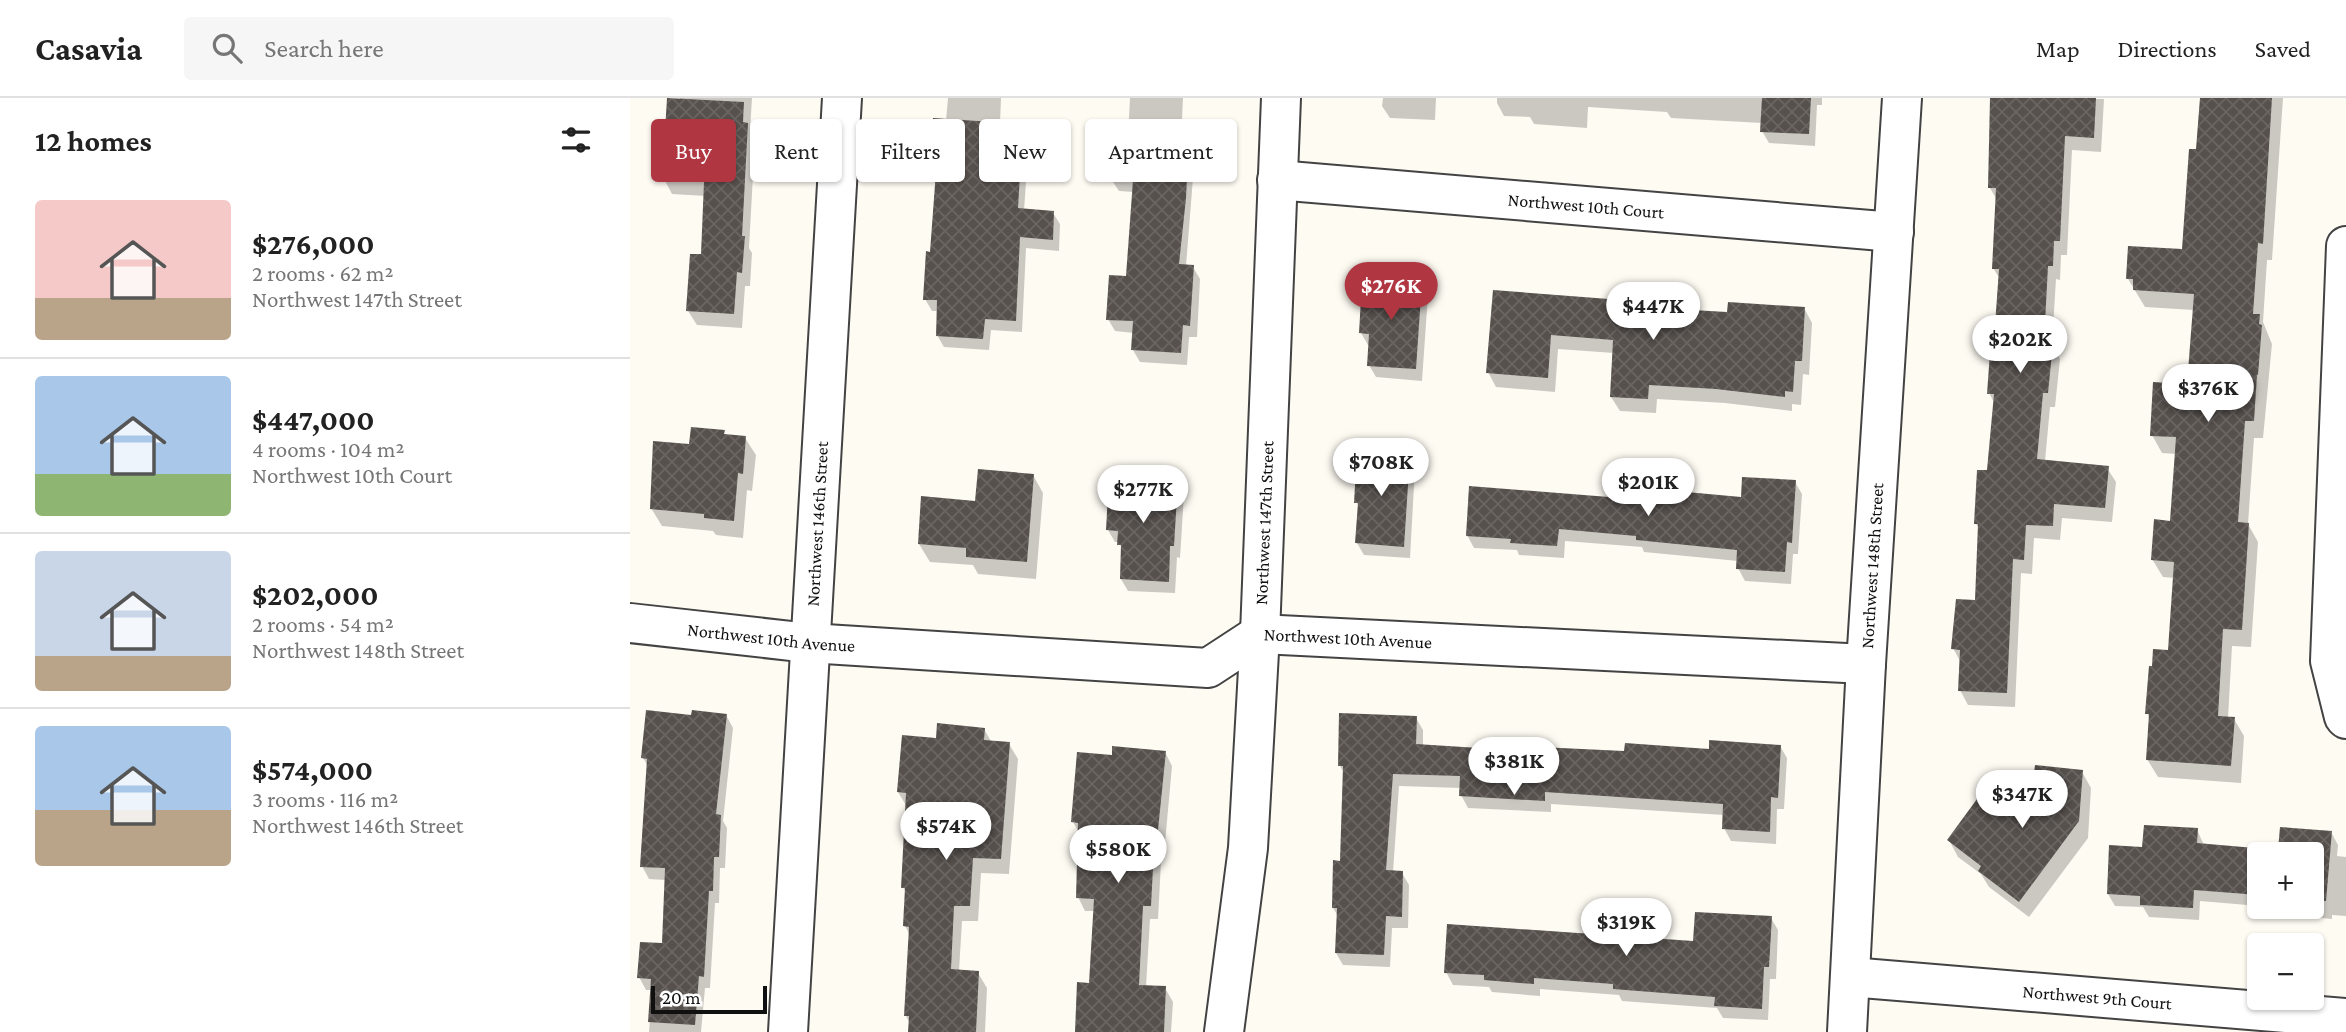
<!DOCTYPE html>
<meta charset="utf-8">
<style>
:root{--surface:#fff;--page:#f6f6f6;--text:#222;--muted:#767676;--line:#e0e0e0;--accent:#b03741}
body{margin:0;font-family:"Crimson Pro",serif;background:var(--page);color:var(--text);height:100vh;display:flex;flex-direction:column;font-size:26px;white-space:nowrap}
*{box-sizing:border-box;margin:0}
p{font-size:23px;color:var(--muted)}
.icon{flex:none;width:38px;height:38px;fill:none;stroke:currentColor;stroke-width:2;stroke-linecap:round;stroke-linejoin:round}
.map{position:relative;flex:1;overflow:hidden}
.side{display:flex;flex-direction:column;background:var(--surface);width:630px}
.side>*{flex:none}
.banner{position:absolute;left:21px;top:21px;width:665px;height:63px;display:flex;gap:14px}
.tools{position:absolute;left:1617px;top:744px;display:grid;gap:14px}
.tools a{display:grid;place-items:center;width:77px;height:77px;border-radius:7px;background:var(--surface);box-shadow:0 2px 5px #0004;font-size:35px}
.scale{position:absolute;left:21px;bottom:18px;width:116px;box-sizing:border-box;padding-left:7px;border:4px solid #101010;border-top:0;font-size:19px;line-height:24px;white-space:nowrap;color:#101010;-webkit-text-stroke:5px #fff;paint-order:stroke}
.price{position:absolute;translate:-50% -60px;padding:0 16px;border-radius:24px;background:#fff;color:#222;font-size:23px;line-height:46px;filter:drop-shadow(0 2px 4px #0008)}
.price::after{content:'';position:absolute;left:50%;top:42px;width:21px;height:16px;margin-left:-10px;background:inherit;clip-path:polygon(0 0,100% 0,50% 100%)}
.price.on{background:var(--accent);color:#fff}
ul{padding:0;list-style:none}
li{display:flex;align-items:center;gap:21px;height:175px;padding:0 35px}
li+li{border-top:2px solid var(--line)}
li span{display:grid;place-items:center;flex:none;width:196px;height:140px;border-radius:7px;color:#555}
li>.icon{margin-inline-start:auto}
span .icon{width:84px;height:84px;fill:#fffc;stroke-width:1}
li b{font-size:30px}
h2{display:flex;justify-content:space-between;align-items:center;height:84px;padding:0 35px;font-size:30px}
.pill{padding:0 24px;border-radius:7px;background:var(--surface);box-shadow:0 2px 5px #0004;font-size:24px;line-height:63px}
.pill.on{background:var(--accent);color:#fff}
header{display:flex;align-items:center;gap:42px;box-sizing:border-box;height:98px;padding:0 35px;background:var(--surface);border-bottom:2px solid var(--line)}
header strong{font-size:33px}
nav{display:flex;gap:38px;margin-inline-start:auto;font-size:24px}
.search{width:490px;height:63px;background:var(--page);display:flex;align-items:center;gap:18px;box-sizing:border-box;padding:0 24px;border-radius:7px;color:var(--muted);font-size:26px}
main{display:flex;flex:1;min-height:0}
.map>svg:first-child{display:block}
</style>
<header>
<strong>Casavia</strong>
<div class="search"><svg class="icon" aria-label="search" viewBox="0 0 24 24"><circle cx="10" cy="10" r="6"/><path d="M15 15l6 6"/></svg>Search here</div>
<nav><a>Map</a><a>Directions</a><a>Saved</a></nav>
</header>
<main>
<section class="side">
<h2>12 homes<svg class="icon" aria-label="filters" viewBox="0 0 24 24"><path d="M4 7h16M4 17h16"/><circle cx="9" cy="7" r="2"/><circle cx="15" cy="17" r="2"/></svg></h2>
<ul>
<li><span style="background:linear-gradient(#f6c9c9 70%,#b9a48a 0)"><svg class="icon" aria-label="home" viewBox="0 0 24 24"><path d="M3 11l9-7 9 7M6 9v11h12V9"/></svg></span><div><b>$276,000</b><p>2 rooms · 62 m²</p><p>Northwest 147th Street</p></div></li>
<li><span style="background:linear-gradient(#a9c7e8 70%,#8fb573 0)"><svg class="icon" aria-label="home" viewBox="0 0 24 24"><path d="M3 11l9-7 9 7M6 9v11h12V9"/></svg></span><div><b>$447,000</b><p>4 rooms · 104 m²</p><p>Northwest 10th Court</p></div></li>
<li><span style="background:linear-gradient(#c9d6e8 75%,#b9a48a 0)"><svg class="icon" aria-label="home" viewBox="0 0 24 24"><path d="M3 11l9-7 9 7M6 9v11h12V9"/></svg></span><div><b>$202,000</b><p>2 rooms · 54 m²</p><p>Northwest 148th Street</p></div></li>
<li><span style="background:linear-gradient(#a9c7e8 60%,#b9a48a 0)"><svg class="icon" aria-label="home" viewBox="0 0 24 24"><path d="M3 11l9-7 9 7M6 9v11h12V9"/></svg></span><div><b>$574,000</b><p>3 rooms · 116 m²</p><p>Northwest 146th Street</p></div></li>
</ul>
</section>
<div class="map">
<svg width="1716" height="934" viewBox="0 0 1716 934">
<defs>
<pattern id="building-cross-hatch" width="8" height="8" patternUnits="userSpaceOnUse" patternTransform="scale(1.75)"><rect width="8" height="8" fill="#57514d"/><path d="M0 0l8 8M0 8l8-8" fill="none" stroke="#6a6562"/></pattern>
</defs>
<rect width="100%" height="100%" fill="#fefbf3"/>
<!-- shadow -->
<g fill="#0003">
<path d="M50 0H122L120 33 125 41 119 150 122 155 120 188H115L112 230 67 227 58 213 73 158 76 98 42 96 34 81Z"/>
<path d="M318 0H371L370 26 392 28 399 40 394 113 423 115 430 126 429 153 396 150 392 234 361 232 359 252 314 249 307 237 309 213H302L295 201 302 155 307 82 301 72 316 23Z"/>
<path d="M500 0H553L551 43H558L565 55 556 168 563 169 570 181 567 239H559L557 267 510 264 503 252 504 235 485 233 478 221 497 180 504 94 489 93 481 81 498 39Z"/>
<path d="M753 0H806L805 22 760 20 752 8Z"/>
<path d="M867 0H1192V7H1187L1185 48 1139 45 1132 33V25L1041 20 1037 14 958 9 957 30 904 26 900 19 874 18 867 5Z"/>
<path d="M1362 0 1474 1 1471 54 1442 52 1437 157H1431L1430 182 1426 181 1422 247 1430 261 1425 309H1420L1415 363 1477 370 1486 384 1482 424 1432 420 1430 442 1404 440 1402 476 1391 475 1385 609 1338 607 1330 592 1331 565 1323 550 1346 504 1350 432 1346 426 1359 374 1365 306 1359 295 1366 242 1370 181 1363 170 1367 102 1360 90Z"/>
<path d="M1571 0H1653L1642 162H1637L1633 224 1642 246 1633 340H1624L1618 426 1628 444 1621 549 1602 548 1598 620 1604 621 1614 638 1611 685 1528 679 1517 661 1520 621 1517 615 1540 554 1545 480 1533 479 1522 461 1542 425 1546 356 1532 355 1522 337 1558 288 1564 212 1515 209 1498 181 1553 153 1567 53Z"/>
<path d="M791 185 798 197 792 283 746 279 739 267 740 247H738L731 235Z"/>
<path d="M864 194 991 204 994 210 1099 216 1174 210 1182 225 1179 277 1173 276 1171 307 1162 306V313L1095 305 1027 301 1026 315 990 313 981 299 984 255 928 251 925 294 866 289 858 274Z"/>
<path d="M93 334 96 338 115 340 126 357 122 393 117 392 113 440 86 437 83 433 32 428 21 410 61 348Z"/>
<path d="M778 358 785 370 780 460 734 457 727 445 730 410 726 404Z"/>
<path d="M403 377 413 395 406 481 348 476 343 467 300 464 289 446 347 404Z"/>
<path d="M547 384 554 396 550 460 547 459 545 495 498 493 491 481 493 453 489 444H485L478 432Z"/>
<path d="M1165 384 1172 396 1168 456H1163L1161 486 1115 483 1108 470V463L1014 454 1012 449 935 443 934 460 889 457 887 452 844 450 837 437 981 401H1112Z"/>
<path d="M96 617 103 630 93 723 97 730 95 770H90L89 805H85L80 890H75L71 934H19L22 892H16L9 879 34 847 36 782 19 781 12 768 18 668 13 660 63 619Z"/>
<path d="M786 620 793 632V649L867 653 995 654 1150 648 1157 660 1154 711H1147L1146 746 1101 743 1094 730V717L921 706V714L838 710 831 697V690L769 688 763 774 772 775 779 787 778 830H762L760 869 713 867 706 855 708 818 703 810 712 764 714 675 710 668Z"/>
<path d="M354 631 362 645 379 646 388 661 379 776 351 775 348 823H332L329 873 348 875 357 890 355 934H280V926L276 918 280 837 275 828 276 795 273 789 277 709 268 694 307 642Z"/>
<path d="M535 654 542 668 535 745H532L528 821H520L516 889 535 890 543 904 541 934H447L461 887 465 813H455L448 799 450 736 443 724 484 659Z"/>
<path d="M1452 674 1461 690 1458 740 1399 819 1359 789 1351 776 1328 759 1319 742 1362 714 1373 710 1402 713Z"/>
<path d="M1567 732 1574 747 1650 754 1701 734 1708 747 1707 758 1716 759V818L1702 817V821L1647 816 1643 809 1632 808H1682V756H1629V808L1570 803 1569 822 1519 819 1513 809 1485 808 1478 796 1514 751Z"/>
<path d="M1141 820 1148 832 1146 881H1140L1138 922 1093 920 1087 910 992 903 989 897 910 891V898L862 894 859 889 823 887 816 874 1065 845Z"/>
</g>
<!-- building -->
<g fill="url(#building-cross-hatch)">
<path d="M37 0 114 4 113 24 118 25 112 138H115L112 175 107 174 104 216 56 213 60 156H71L74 84 32 82Z"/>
<path d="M1132 0H1181L1179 36 1130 34Z"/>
<path d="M1360 0H1466L1464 40 1435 38 1430 143H1424L1423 168H1418L1414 244 1423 245 1418 295H1413L1407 361 1479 368 1475 410 1424 406 1423 428 1396 427 1394 462 1383 461 1377 595 1328 593 1330 552 1321 551 1326 501 1345 502 1348 426H1344L1347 372H1357L1364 296H1357L1361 240 1364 241 1369 171H1362L1366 90H1358Z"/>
<path d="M1570 0H1642L1633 146 1628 145 1623 216H1630L1629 226 1632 227 1628 277H1627L1624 323H1615L1608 424 1619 425 1612 532 1593 531 1588 618 1605 619 1601 668 1516 662 1519 616H1515L1519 568H1522L1523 551 1538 552 1544 464 1521 462 1524 421 1540 423 1546 339 1520 338 1523 284 1557 286 1564 196 1503 192V181H1496L1498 148 1552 151 1559 51H1566Z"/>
<path d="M303 20 393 26 388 110 424 113 423 142 390 139 386 223 355 221 353 241 306 238 307 202H293L296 153 300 154 306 73 299 72Z"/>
<path d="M482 36 559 41 556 100 549 166 564 167 560 228 553 227 551 255 501 252 503 223 476 222 479 177 496 178 503 82 480 81Z"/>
<path d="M736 180 792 183 786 271 737 268 739 236 729 235 731 200 734 201Z"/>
<path d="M863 192 992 202 991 208 1097 214 1098 204 1175 209 1172 263H1165L1163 294 1155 293V299L1086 291 1019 287 1018 301 980 299 983 242 921 237 918 280 856 275Z"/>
<path d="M61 329 95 332 94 336 116 338 113 376 108 375 104 423 74 420V416L20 411 23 343 59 346Z"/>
<path d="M727 352 780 356 774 449 725 445 728 405H724Z"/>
<path d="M348 371 404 376 397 464 336 459V450L288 446 291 398 345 403Z"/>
<path d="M479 378 548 382 544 448H540L539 484 490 481 491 447H487L488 433 476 432Z"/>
<path d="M1112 379 1166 382 1162 445 1157 444 1155 474 1106 471 1107 452 1006 442V438L929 431 927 448 880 445 881 441 836 438 839 388 979 399 980 387 1111 399Z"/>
<path d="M16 612 61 617 62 612 97 616 86 716 91 717 89 759H84L83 793H79L74 879 69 878 65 927 18 924 21 881 7 880 10 844 32 845 35 770 10 769 17 661 11 660Z"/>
<path d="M709 615 787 618 786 646 865 651V647L994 653 995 645 1079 651V642L1151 647 1148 700 1141 699 1140 734 1092 731 1093 706 915 694V703L829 698 830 678 763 676 756 772 773 773 772 819 756 818 754 857 705 855 707 810H702L703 762 710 763 713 668H708Z"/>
<path d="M307 625 355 630 354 642 380 644 371 761 343 760 340 808H324L321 871 349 873 346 934H278L279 918H274L279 829 273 828 275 790H271L276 695 267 694 272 637 306 640Z"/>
<path d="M482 648 536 653 528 732H525L521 808H513L509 887 536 888 534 934H445L447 884 459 885 464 801 446 800 448 725 441 724 447 654 482 657Z"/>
<path d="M1405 667 1453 672 1449 723 1389 804 1348 773 1351 768 1317 742 1347 701 1362 712 1367 704 1372 708 1382 696 1400 709Z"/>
<path d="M1514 727 1568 730 1567 745 1648 752 1650 729 1702 733 1696 803 1682 802V756H1629V797L1564 792 1563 810 1510 807V798L1477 796 1479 747 1512 749Z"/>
<path d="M1065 814 1142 818 1139 869H1134L1132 911 1084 908 1085 899 983 891V886L904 880V886L878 884 854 882V877L814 875 817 826 1063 843Z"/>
</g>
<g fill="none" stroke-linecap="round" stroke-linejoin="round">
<defs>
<g id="minor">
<path id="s1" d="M647 82 1264 134"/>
<path d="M1716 148 1700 563 1714 619 1716 621"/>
<path id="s2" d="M0 525 179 545 578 570 630 536 1236 566"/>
<path id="s3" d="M1220 879 1716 920"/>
<path id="s4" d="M158 934 212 0"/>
<path id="s5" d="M594 934 618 750 630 536 651 0"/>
<path id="s6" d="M1217 934 1236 566 1272 0"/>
</g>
</defs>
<!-- minor casing -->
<use href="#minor" stroke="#434343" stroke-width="42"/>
<!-- minor -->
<use href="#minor" stroke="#fff" stroke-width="38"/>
</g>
<g text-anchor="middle" stroke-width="7" stroke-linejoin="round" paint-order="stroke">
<!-- street labels -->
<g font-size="18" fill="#101010" stroke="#fff">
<text dy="6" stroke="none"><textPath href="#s1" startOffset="310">Northwest 10th Court</textPath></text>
<text dy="6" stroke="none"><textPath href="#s4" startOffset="509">Northwest 146th Street</textPath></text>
<text dy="6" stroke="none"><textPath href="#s5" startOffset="511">Northwest 147th Street</textPath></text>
<text dy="6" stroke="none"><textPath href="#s6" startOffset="467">Northwest 148th Street</textPath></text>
<text dy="6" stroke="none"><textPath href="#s2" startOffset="142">Northwest 10th Avenue</textPath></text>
<text dy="6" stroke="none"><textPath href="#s2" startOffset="730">Northwest 10th Avenue</textPath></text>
<text dy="6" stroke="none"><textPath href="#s3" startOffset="248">Northwest 9th Court</textPath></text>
</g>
</g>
</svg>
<div class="tools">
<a>+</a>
<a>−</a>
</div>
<div class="scale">20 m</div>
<b class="price on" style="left:761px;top:224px">$276K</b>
<b class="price" style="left:1023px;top:244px">$447K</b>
<b class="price" style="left:1390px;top:277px">$202K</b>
<b class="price" style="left:1578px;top:326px">$376K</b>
<b class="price" style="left:751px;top:400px">$708K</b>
<b class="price" style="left:1018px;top:420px">$201K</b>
<b class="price" style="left:513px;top:427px">$277K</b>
<b class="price" style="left:884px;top:699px">$381K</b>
<b class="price" style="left:1392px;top:732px">$347K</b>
<b class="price" style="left:316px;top:764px">$574K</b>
<b class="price" style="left:488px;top:787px">$580K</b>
<b class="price" style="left:996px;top:860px">$319K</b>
<div class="banner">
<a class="pill on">Buy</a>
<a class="pill">Rent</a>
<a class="pill">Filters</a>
<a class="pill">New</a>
<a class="pill">Apartment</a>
</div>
</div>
</main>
